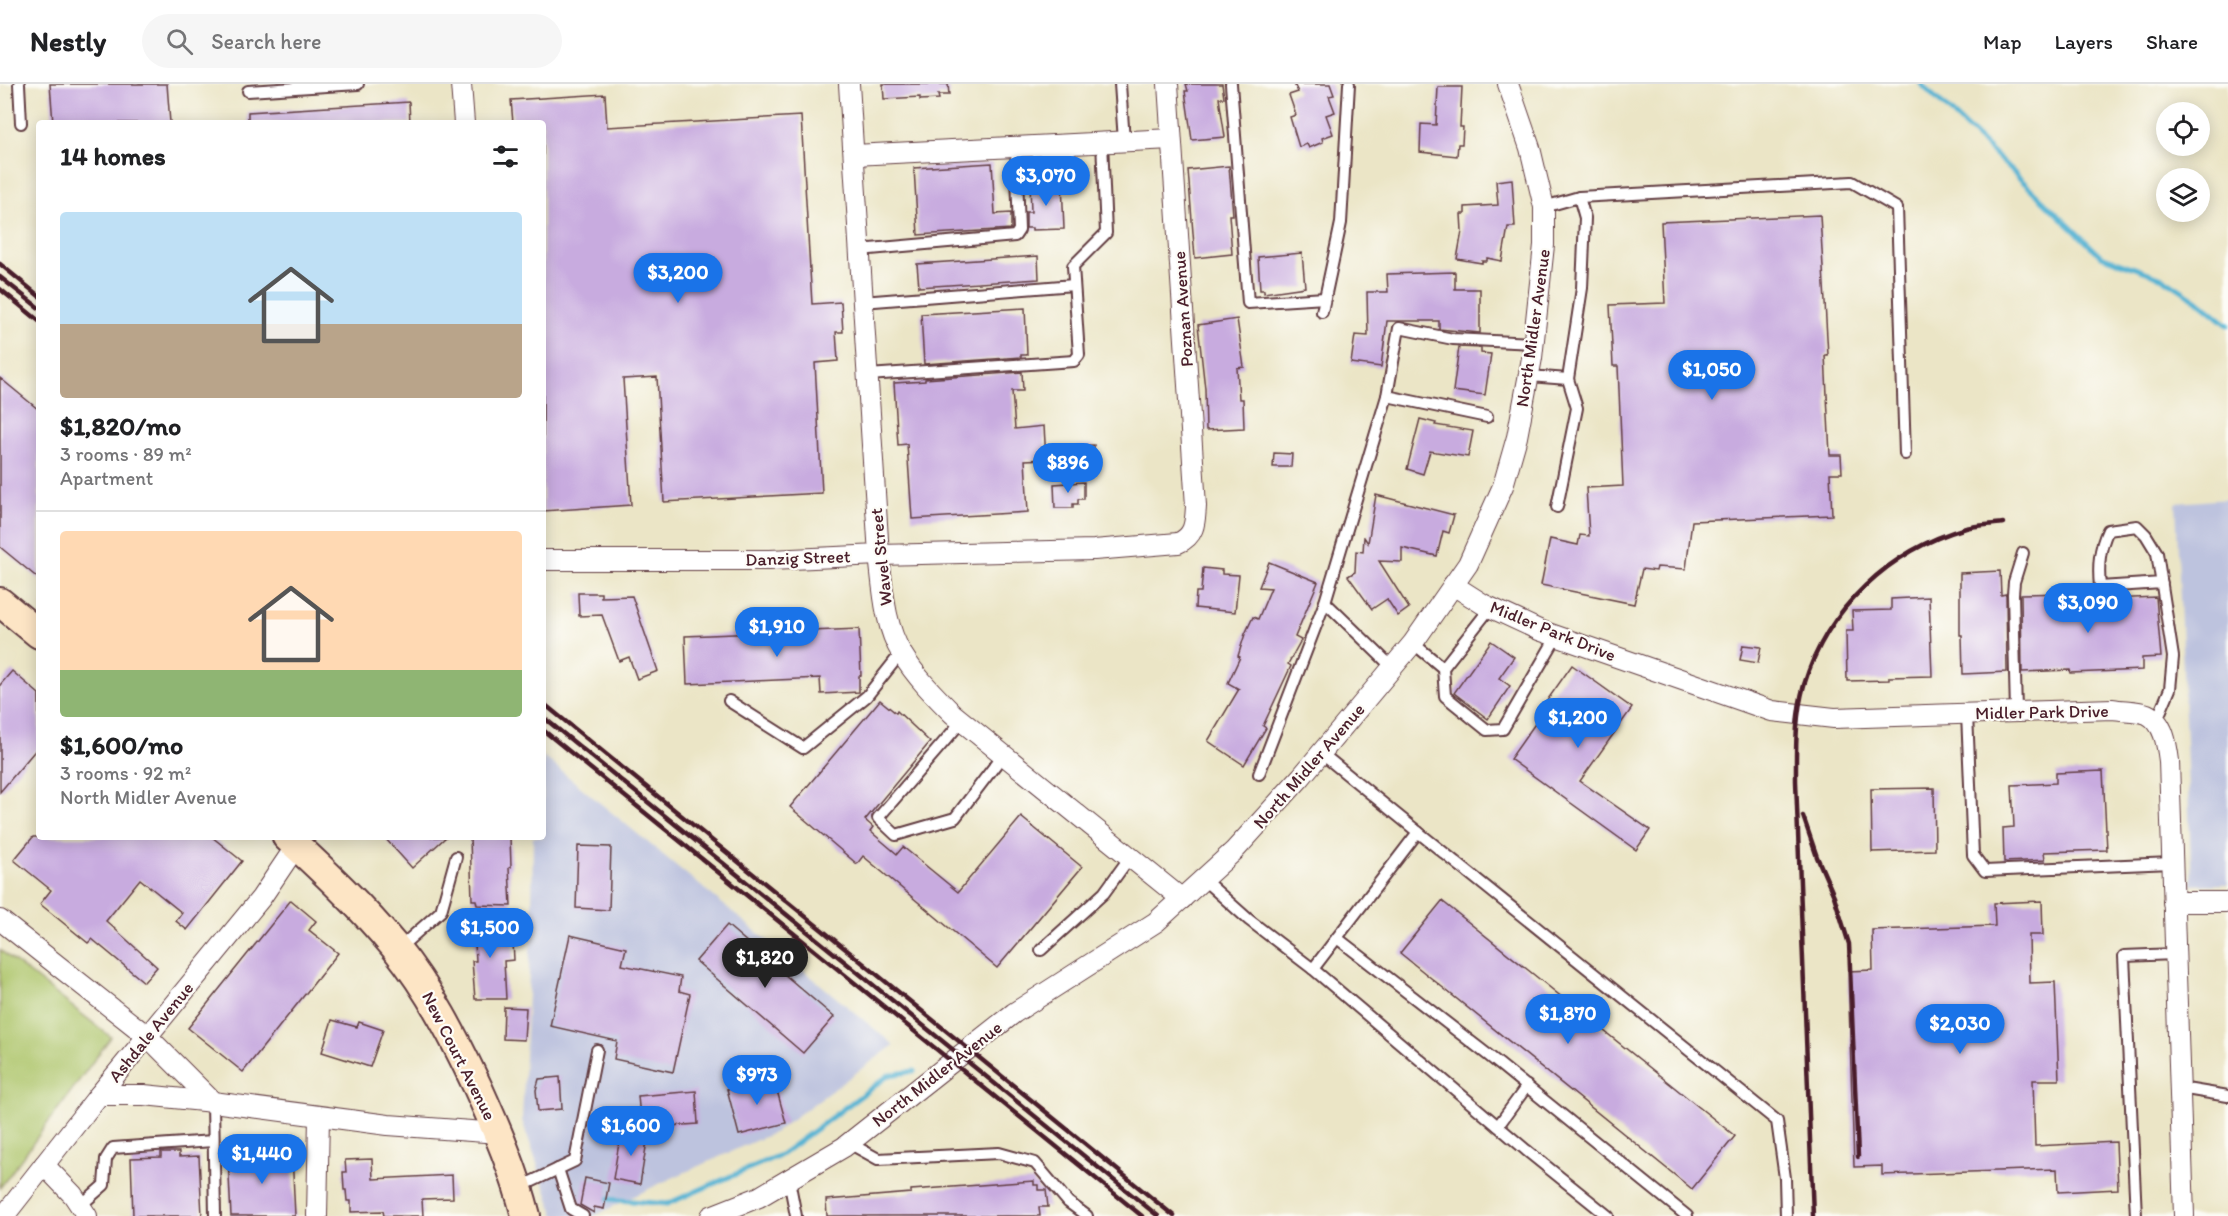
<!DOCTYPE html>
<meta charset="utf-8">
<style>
:root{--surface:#fff;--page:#f6f6f6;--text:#202124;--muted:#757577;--line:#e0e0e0;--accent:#1a73e8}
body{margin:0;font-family:Itim,sans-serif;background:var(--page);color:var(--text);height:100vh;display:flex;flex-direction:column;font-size:22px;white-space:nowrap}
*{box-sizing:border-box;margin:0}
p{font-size:20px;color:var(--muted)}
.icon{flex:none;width:33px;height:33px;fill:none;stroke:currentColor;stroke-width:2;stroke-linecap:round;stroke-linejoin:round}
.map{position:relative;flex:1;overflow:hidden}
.drawer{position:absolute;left:36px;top:36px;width:510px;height:720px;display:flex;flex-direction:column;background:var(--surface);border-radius:6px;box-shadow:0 3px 15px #0003}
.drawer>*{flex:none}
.buttons{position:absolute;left:2156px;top:18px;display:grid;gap:12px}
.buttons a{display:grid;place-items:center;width:54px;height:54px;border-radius:50%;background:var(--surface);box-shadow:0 3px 15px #0003;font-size:30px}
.price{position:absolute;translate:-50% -51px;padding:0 14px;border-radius:21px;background:var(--accent);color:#fff;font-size:20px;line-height:39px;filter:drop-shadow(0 2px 3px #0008)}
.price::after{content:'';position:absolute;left:50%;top:36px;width:18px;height:14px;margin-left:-9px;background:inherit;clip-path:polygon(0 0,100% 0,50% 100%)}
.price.current{background:#222;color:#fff}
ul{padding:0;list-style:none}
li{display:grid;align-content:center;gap:12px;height:318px;padding:0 24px}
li+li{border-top:2px solid var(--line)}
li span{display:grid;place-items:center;height:186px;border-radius:6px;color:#555}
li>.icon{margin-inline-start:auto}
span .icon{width:108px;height:108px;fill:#fffc;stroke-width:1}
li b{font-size:26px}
h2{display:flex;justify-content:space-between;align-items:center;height:72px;padding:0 24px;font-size:26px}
header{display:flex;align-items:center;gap:36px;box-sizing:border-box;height:84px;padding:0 30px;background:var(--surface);border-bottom:2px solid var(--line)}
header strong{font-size:28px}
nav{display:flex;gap:33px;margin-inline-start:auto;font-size:21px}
.search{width:420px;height:54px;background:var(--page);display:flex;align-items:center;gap:15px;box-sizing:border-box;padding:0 21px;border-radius:33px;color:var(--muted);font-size:22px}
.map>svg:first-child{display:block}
</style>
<header>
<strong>Nestly</strong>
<div class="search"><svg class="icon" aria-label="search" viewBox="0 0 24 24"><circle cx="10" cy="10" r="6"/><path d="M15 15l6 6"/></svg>Search here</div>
<nav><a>Map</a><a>Layers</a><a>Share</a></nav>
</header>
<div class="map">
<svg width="2228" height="1132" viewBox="0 0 2228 1132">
<rect width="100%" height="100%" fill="#fdfcf7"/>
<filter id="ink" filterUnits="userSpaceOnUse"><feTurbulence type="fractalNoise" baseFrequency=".0167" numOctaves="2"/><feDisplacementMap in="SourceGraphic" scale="12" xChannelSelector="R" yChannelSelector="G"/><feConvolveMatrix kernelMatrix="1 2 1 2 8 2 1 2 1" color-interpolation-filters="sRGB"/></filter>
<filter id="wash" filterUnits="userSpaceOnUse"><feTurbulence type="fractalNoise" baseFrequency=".008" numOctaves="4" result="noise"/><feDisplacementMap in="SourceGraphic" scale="24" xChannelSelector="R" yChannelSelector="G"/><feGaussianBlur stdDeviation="1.35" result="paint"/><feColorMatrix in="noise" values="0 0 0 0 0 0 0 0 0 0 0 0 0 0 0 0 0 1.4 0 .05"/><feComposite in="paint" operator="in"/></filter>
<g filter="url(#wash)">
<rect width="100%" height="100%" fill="#ebe5c6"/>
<!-- industrial -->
<g fill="#bdc3de">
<path d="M2228 415V800L2192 801 2176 419Z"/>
<path d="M543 672 894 961 775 1048 661 1099 594 1132H555L522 1036 532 825 533 753H543Z"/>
</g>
<!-- green -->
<path fill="#adc56a" stroke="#7c724a" stroke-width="1.5" d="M0 866 111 953 0 1104Z"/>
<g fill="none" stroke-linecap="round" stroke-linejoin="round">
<!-- stream -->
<g stroke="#55b3d3" stroke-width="5">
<path d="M1921 0 2101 172 2163 194 2201 219 2228 241"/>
<path d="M607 1115 667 1120 782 1070 889 991 914 987"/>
</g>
</g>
<g id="blocks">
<!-- building -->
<g fill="#c8abdf">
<path d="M50 0H167L170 39H53Z"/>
<path d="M883 0H948L949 11H938L939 15 920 16V13L884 15Z"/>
<path d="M1186 0H1222L1224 14H1219L1225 53 1192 56 1185 7H1188Z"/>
<path d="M1294 0H1330L1334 11 1329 12 1335 28 1326 31 1333 50 1322 54 1323 58 1309 64 1307 60 1299 63 1290 33 1296 31 1289 11 1298 8Z"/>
<path d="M1438 3H1462L1460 43H1463L1462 60H1458L1457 72 1420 68 1421 40 1436 41Z"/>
<path d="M605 10 607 43 801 32 812 220 841 218 843 248H836L838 277 815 279 822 409 664 418 657 293 623 295 631 421 543 427V39H513L511 16Z"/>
<path d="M409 18 410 39H248V28Z"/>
<path d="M992 79 995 130 1011 129V145L918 151 914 84Z"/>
<path d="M1229 82 1233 131H1229L1232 170 1195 174 1188 86Z"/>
<path d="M1512 95 1515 143H1508L1502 177 1487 174V177H1482V179L1457 175 1462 147 1461 130H1465V123L1498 121 1496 97Z"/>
<path d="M1062 98 1064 145 1032 146V144H1026V128H1031L1030 99Z"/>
<path d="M1820 131 1828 271H1825L1830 371H1841L1842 389H1830L1832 431 1692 437 1686 485 1657 483 1656 487 1642 485 1634 520 1541 501 1550 455 1578 461 1580 451 1589 452 1586 404 1623 402 1618 282H1613L1610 221 1665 219 1661 138Z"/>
<path d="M1302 169 1305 203 1264 209V206H1260L1258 173Z"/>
<path d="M1038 172 1039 195 919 203 917 180Z"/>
<path d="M1455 188V205H1480V249L1439 245V237H1387L1381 283 1351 279 1355 251 1368 252 1367 208H1388L1387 190Z"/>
<path d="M1025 224 1027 271H1021V273L924 280 921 230Z"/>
<path d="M1237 235 1244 283 1237 284 1239 315H1243L1244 344 1206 346 1205 305 1198 241Z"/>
<path d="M1459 263 1481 264V269L1491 270 1485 311 1453 307Z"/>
<path d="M1022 288 1023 307H1012L1015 345 1044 342 1046 375 1025 376 1028 428 912 435 907 360 898 361 894 299 925 297V295Z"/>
<path d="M0 294 39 326V495L0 463Z"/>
<path d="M1420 335 1436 339 1435 341 1473 347 1468 373 1430 367 1423 390 1407 385Z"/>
<path d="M1094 361 1095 379 1077 380 1076 362Z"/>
<path d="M1274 369 1292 370 1291 383H1273Z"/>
<path d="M1084 398V415H1078V420H1073V424H1055L1054 400Z"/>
<path d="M1376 411 1454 431 1449 449 1443 447 1437 472 1402 464V478L1379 477 1409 524 1398 532 1387 515 1372 525 1348 492 1355 488 1356 467 1363 468 1364 453 1368 459Z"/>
<path d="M1269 478 1318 498 1295 553 1301 556 1288 580 1291 582 1263 642 1266 644 1244 681 1208 657 1239 605 1228 599 1240 573 1238 572 1245 550 1253 533 1258 535 1271 504 1259 503Z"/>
<path d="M1203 484 1222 486V490L1239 491 1235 528 1195 524 1196 508H1201Z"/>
<path d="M2000 487 2001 511 2006 510 2007 588 1963 590 1962 551H1960V489Z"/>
<path d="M578 509H601V513L632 512 658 587 637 595 629 573 619 577 602 531 579 532Z"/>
<path d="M2064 509V517L2156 513 2161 573 2142 574V586L2071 589 2070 586 2022 588 2021 510Z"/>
<path d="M1929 513 1932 592 1889 593V596L1847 597 1846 547H1853L1852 527 1891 526V515Z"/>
<path d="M859 545 861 592H859V608L821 610 820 594 687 600 685 552Z"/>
<path d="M1491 557 1514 573 1499 594 1510 602 1488 635 1454 609Z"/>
<path d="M1743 561 1761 563 1758 579 1740 576Z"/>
<path d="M1572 581 1632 624 1580 697 1650 746 1636 766 1510 675 1537 637 1534 635Z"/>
<path d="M12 587 39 610V662L0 708V601Z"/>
<path d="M880 616 896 629 897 627 930 658 865 736 873 743 870 747 897 770 903 763 958 808 1021 733 1082 783 997 884 863 772 857 780 790 723Z"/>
<path d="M2103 687 2107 766 2044 768 2045 776 2004 778 2003 744 2014 743 2012 701 2056 699V689Z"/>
<path d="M1934 704 1935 766 1872 768 1871 705Z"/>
<path d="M33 753H212L242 777 187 846 176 837 182 829 140 795 106 837 157 883 144 898 92 855 88 859 40 820 51 806 14 776Z"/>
<path d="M384 753H446L412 784Z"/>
<path d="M470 753H510L511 783 509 784 511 822 477 821 476 816H472Z"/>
<path d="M578 762 611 763 609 826 576 824Z"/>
<path d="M291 816 316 837 309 846 338 869 243 988 188 944Z"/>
<path d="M1442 817 1735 1052 1692 1105 1400 869Z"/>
<path d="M2042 817 2043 851H2029L2030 899 2055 898 2059 996H2033L2035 1062 2116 1058 2118 1105 2058 1108 2057 1085 1882 1091V1082L1854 1083 1848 887 1873 886 1872 846 1995 842 1994 819Z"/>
<path d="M477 831 501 836 502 858H513L514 876 504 877 506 915H475L472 877H476L474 842H478Z"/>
<path d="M727 841 834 933 803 969 696 877Z"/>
<path d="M570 851 626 864 622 881 681 893 679 907 690 910 673 988 614 975 617 957 550 942Z"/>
<path d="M504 923 526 924 524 956 503 955Z"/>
<path d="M332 936 357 943 359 938 383 946 370 983 322 968Z"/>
<path d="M773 992 786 1039 739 1051 727 1005 746 1003V999Z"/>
<path d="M560 993 562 1025 538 1027 536 1006 539 995Z"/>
<path d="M696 1007 698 1040 641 1044 638 1012Z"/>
<path d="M621 1047 648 1051 640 1100 613 1095Z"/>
<path d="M161 1068H179V1073L199 1072 202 1132H133L131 1074 161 1073Z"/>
<path d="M292 1069 295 1132H231L228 1072Z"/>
<path d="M372 1075 373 1095 452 1091 453 1114 422 1115 423 1132H384L383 1127 351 1128V1117H347L346 1106H344L343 1088H346L345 1076Z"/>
<path d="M585 1094 609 1099 604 1125 594 1123V1129L580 1121Z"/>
<path d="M1034 1097V1101H1038V1106H1046L1048 1123H1039L1040 1132H827L826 1116 911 1109V1106Z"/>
</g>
</g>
</g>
<g filter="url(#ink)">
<use href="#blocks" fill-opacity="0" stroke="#623d42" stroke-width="1.5"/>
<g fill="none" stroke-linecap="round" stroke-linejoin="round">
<defs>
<g id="lane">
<path d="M19 0 21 39"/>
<path d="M1120 0 1124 57"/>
<path d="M1231 0 1248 219 1325 214"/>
<path d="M248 7 358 0"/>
<path d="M1544 123 1579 113 1852 98 1897 124 1905 370"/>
<path d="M859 166 1015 152 1019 146 1016 63"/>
<path d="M862 218 1074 201"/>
<path d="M1322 228 1341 139 1349 0"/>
<path d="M868 291 1074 277 1079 271 1073 182 1106 149 1102 58"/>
<path d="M1529 292 1568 295 1577 324 1557 423"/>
<path d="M1568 295 1582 204 1585 134 1579 113"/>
<path d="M1387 312 1487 333"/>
<path d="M1325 518 1393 584"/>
<path d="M1413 559 1443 584 1445 612 1487 646 1503 645 1557 552"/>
<path d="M1443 584 1491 523"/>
<path d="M729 617 803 664 867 612 901 569"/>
<path d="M2016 628 2013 510 2014 498 2023 469"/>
<path d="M1967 630 1973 771 1985 787 2172 779"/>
<path d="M962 637 878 734 896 751 955 734 1003 671"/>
<path d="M2156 638 2170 605 2173 573 2157 469 2146 451 2137 442 2108 446C2099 465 2098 482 2100 503L2162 499"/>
<path d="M1259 690 1325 518 1387 312 1399 244 1453 255 1534 259"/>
<path d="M1418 748 1777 1037 1785 1094 1786 1132"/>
<path d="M1203 795 1249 836 1313 885 1418 748 1321 669"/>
<path d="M1337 854 1488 971 1687 1132"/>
<path d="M397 866 441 827 456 773"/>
<path d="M1041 866 1104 809 1130 773"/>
<path d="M1313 885 1526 1066 1608 1132"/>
<path d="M2180 1004 2228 1012"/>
<path d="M213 1018 215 1132"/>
<path d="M1498 1042 1527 1002"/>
<path d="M849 1059 878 1075 999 1069 1035 1079 1068 1118 1087 1132"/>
<path d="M558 1085 571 1125 583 1132"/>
<path d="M789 1096 796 1132"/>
<path d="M518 1104 575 1077 597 966"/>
<path d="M80 1122 104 1101 106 1075 113 1064 213 1057"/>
<path d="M2136 1132 2124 872 2175 870"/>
</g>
<g id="street">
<path d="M461 0 464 39"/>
<path d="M849 0 879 471C883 503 884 541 902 570 916 593 934 611 953 630L1182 815"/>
<path d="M854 71 1171 55"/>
<path d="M543 476H770L879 471 1094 466 1178 459C1195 452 1195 438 1196 422L1168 0"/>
<path d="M1453 501 1483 520 1539 546 1772 627 1834 634 2113 625C2123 627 2137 626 2147 630 2164 638 2167 661 2169 677L2184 1132"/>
<path d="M2173 818H2228"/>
<path d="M0 836 147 952 213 1018 388 1041 499 1049"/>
<path d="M99 1011H144L213 1018"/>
<path d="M44 1081 73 1111 87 1132"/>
<path d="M4 1132 99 1011 261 814 296 762"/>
<path d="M317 1132 319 1033"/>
<path d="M711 1132 759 1113 844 1063 1014 929 1156 838 1234 767 1301 693 1413 559 1468 480 1503 402 1517 353 1532 274 1544 161V123L1530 64 1508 0"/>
</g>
<g id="secondary">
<path d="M0 518 39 550"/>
<path d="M287 753C325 788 362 823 395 863 430 906 455 955 478 1004 497 1046 515 1088 526 1132"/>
</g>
</defs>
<!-- lane casing -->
<use href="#lane" stroke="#623d42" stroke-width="14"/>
<!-- street casing -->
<use href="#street" stroke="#623d42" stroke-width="22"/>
<!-- secondary casing -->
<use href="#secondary" stroke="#623d42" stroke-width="32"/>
<!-- lane -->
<use href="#lane" stroke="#fff" stroke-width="10"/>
<!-- street -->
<use href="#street" stroke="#fff" stroke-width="20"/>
<!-- secondary -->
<use href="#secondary" stroke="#fde5c5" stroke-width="28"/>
<!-- rail -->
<g stroke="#4a1f2b" stroke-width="4.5">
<path d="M0 180 39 212"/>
<path d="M0 193 39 224"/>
<path d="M0 205 39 237"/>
<path d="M543 619 1174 1132"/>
<path d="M543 633 1158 1132"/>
<path d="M543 646 1142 1132"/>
<path d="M1803 732 1817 773 1834 812 1849 860 1858 1073"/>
<path d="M1813 1132 1796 697C1796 665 1795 632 1804 601 1827 524 1890 466 1966 444 1978 441 1991 441 2003 439"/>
</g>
</g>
</g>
<g text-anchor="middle" stroke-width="4.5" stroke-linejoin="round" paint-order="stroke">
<!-- street labels -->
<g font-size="18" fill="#4a1f2b" stroke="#fdfcf7">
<text transform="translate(1183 225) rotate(-94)" y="6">Poznan Avenue</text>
<text transform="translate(1533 244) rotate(-82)" y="6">North Midler Avenue</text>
<text transform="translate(881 473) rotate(-96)" y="6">Wavel Street</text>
<text transform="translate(798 474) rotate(-2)" y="6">Danzig Street</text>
<text transform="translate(1553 547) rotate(22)" y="6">Midler Park Drive</text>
<text transform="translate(2042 628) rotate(-1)" y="6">Midler Park Drive</text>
<text transform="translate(1309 682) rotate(-49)" y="6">North Midler Avenue</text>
<text transform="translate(151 948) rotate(-51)" y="6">Ashdale Avenue</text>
<text transform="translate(459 972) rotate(63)" y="6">New Court Avenue</text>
<text transform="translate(937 990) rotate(-38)" y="6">North Midler Avenue</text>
</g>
</g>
</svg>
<div class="buttons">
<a><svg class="icon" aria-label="locate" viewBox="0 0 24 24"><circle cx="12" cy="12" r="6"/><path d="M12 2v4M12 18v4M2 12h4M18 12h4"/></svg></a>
<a><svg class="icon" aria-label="layers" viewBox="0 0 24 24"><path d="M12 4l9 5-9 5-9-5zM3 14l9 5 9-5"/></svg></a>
</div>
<b class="price" style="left:1046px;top:123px">$3,070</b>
<b class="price" style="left:678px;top:220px">$3,200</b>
<b class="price" style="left:1712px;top:317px">$1,050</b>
<b class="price" style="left:1068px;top:410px">$896</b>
<b class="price" style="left:2088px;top:550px">$3,090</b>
<b class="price" style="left:777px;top:574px">$1,910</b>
<b class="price" style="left:1578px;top:665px">$1,200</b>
<b class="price" style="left:490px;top:875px">$1,500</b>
<b class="price current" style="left:765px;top:905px">$1,820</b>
<b class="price" style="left:1568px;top:961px">$1,870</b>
<b class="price" style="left:1960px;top:971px">$2,030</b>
<b class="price" style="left:757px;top:1022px">$973</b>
<b class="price" style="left:631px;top:1073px">$1,600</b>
<b class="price" style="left:262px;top:1101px">$1,440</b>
<section class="drawer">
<h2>14 homes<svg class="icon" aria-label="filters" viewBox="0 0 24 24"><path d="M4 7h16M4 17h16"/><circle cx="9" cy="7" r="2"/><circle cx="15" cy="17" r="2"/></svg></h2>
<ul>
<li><span style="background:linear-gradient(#bfe0f5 60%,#b9a48a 0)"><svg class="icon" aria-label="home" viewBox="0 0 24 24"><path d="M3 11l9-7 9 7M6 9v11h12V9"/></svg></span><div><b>$1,820/mo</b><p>3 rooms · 89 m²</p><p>Apartment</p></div></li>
<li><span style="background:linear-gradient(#ffd9b3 75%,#8fb573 0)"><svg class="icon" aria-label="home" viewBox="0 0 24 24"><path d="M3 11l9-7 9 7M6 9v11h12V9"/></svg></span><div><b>$1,600/mo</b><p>3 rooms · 92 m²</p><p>North Midler Avenue</p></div></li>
</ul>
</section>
</div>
